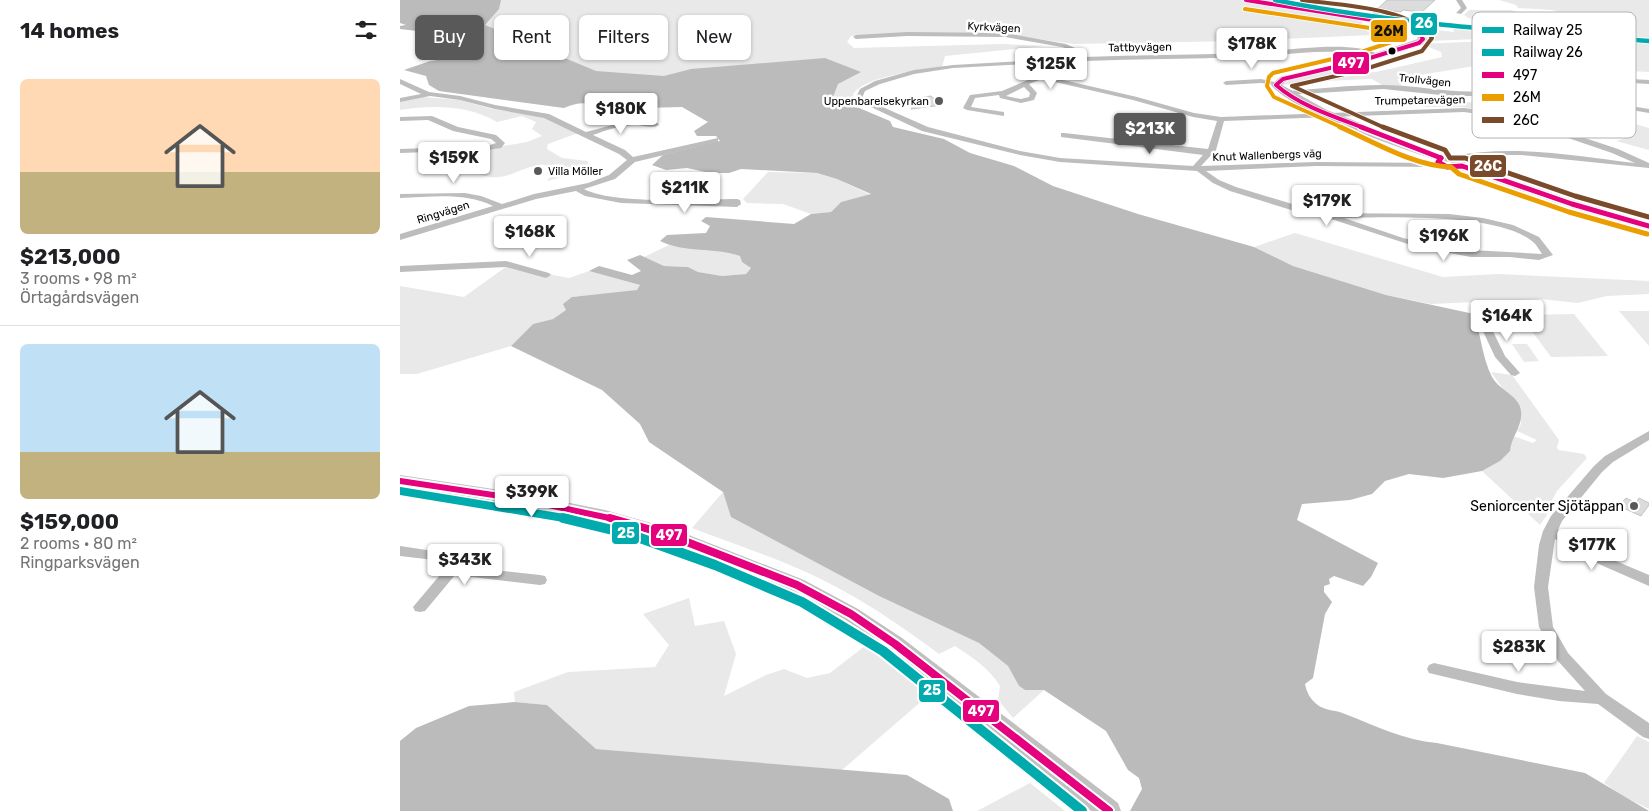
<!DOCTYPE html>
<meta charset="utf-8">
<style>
:root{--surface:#fff;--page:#f6f6f6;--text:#202124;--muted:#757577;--line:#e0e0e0;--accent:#595959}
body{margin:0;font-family:Rubik,sans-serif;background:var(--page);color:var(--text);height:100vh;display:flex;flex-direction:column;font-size:19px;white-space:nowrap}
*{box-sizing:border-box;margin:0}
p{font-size:16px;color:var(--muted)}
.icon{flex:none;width:28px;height:28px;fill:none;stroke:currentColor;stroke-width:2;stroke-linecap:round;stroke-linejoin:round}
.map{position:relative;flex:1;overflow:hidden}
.drawer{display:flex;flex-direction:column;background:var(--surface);width:400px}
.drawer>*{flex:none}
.guide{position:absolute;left:15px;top:15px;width:475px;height:45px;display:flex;gap:10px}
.price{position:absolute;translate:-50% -42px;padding:0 11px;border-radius:5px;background:#fff;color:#222;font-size:16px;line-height:32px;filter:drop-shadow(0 1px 2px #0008)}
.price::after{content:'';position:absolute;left:50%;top:30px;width:15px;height:11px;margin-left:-8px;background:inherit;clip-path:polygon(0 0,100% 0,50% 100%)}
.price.current{background:var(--accent);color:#fff}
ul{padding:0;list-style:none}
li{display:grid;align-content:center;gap:10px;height:265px;padding:0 20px}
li+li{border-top:1px solid var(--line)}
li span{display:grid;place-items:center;height:155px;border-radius:8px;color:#555}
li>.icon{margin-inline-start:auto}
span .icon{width:90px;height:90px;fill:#fffc;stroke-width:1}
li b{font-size:21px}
h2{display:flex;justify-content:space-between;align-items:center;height:60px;padding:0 20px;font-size:21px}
.tag{padding:0 18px;border-radius:8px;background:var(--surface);box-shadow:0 1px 4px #0004;font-size:18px;line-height:45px}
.tag.current{background:var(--accent);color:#fff}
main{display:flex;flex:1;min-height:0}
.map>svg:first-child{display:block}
</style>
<main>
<section class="drawer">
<h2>14 homes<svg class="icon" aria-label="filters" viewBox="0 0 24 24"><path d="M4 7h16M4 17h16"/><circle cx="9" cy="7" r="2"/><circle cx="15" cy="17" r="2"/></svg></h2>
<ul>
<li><span style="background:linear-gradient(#ffd9b3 60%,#c2b280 0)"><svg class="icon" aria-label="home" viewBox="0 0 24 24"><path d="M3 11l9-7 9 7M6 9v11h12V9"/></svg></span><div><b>$213,000</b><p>3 rooms · 98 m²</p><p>Örtagårdsvägen</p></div></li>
<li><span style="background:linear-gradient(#bfe0f5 70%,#c2b280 0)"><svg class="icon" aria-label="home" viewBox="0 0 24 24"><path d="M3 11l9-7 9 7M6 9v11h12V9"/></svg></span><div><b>$159,000</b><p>2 rooms · 80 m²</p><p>Ringparksvägen</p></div></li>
</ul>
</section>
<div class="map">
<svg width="1249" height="811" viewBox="0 0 1249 811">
<rect width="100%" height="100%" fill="#fff"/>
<!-- green -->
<g fill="#e9e9e9">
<path d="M0 0H885L964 15 962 18 963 28 973 35 838 41 673 44 604 34 451 36 447 42 454 48 602 44 645 46 545 56 542 67C519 71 467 75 453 94L454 102 441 106 221 91Z"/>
<path d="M1099 0H1249V38C1214 35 1087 33 1064 15L1069 10H1111L1124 14 1168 19V15L1152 10 1118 8 1116 5Z"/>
<path d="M1019 28 1054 32 1053 29 1074 31 1079 39 1028 41 1027 35Z"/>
<path d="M1086 35 1249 43V72L1135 66H1074L997 79 1002 86 982 85 972 79 924 81 882 85 883 82 889 79 930 71 941 75 976 72 1042 57 1041 52 1022 44 1085 41 1089 39Z"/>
<path d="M23 97 60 100 92 109 143 116 178 133 148 144 147 149 162 158 188 161V167L168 176 147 181 158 167C152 166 144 164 138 165 108 172 104 185 71 171V163L85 149 127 142 142 136 132 129 136 122 122 116 97 122C68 105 32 105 0 110V101Z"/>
<path d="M1024 98 1087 104 1143 102 1186 110 1249 128V150L1216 141 1235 135 1150 110H1137L1120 116 1061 107H1024L1002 99Z"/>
<path d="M368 172 417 173 437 179 471 195 441 202 431 212 411 214 383 204 347 203 343 199Z"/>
<path d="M895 233 1043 277 1098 274 1249 281V294L1207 296 1178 303 1141 299 1031 304 986 295 893 266 854 247Z"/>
<path d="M269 245 328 252 340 256 351 268 346 274 322 276 298 272 288 267 264 266 244 257Z"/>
<path d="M107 266 169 278 189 271 240 285 237 291 172 297 166 310 153 319 133 324 111 346 17 374H0V286L64 297Z"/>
<path d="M1219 311H1249V346Z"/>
<path d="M1174 314 1208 356 1151 357 1120 315Z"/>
<path d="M1112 344H1127L1139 361 1124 362Z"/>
<path d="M1091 372 1112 375 1159 440 1157 447 1158 450 1184 454 1187 458 1157 491 1152 500 1151 509 1140 525 1082 471 1100 461 1113 436 1133 443 1137 440 1117 431 1121 424 1117 401 1103 389Z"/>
<path d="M323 492 332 517 479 596 579 643 608 666 619 686 625 690H644L613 718 598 700 600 686C590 669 572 657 555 646L539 654C507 630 475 608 440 589 394 563 341 547 292 528Z"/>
<path d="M289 598 295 626 324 621 336 654 324 696 366 675 384 669 407 678 430 673 466 645 531 693 442 770 196 749 147 705 115 702 114 692 168 672 255 667 269 645 243 614Z"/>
<path d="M1237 736 1249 742V809L1223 796 1204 783Z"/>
<path d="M630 783 665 811H577Z"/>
</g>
<!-- water -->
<g fill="#bbb">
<path d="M0 0H101L99 9 85 25 196 71 264 76 291 69 425 58 461 72 438 84 433 97 490 121 493 127 544 139 570 153 614 166 653 186 738 214 854 247 893 266 986 295 1074 314C1081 335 1082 357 1092 377 1099 390 1120 396 1121 411 1123 426 1111 437 1110 451L1100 461 1082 471 1043 478 1009 474 985 481 972 494 950 500 902 504 897 520 978 563 971 577 963 586 934 576 929 579 930 584 924 586V592L932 602 925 614 913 678 905 684C907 694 911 700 919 706 927 711 937 710 945 714 976 726 1004 740 1037 743L1185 773 1249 811H730L742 789 739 778 728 770 706 731 644 690H625L619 686 608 666 579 643 479 596 331 517 323 492 249 442 240 424 202 390 111 346 133 324 153 319 166 310 163 304 172 297 237 290 240 285 189 271 199 266 232 275 241 271 227 260 240 255 264 266 288 267 298 272 322 276 346 274 351 268 342 262 340 256C314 247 284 253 260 241L267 235 306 233 310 226 301 221 306 217 394 224 411 214 431 212 441 202 471 194 437 179 417 173 341 169 329 173H310L287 168 266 170 252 165 263 155 320 141 316 136H297L294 131 308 122 282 107 203 109C189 101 178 102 164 108L39 91 29 85 26 76 4 70 30 61 52 58 54 53 65 48 56 44 16 38 23 35 17 31 0 29V26L6 25 0 23Z"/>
<path d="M115 702 147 705 196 749 507 775 549 799 553 811H0V741L16 728 69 706Z"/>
</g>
<!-- building -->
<g fill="#dcdcdc" stroke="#c4c4c4">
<path d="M987 0H1035L1022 12 1003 10 1001 12 995 11 988 18 973 13Z"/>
<path d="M531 96 542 105 511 109 519 98Z"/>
<path d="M1226 498 1236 503 1239 498 1249 503V505L1241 516 1219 506Z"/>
</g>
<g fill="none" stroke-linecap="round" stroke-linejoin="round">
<!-- street -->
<g fill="#bdbdbd" fill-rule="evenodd">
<path d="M1056 0H1062L1067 8 1061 14 1056 13 1061 8Z"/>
<path d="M507 32 605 33 666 44 675 48 684 57C737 55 791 55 844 53 878 52 952 38 980 55L977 57C933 46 890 55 845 57 792 59 738 59 685 61L684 66 650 77 737 97 794 113 821 117 1064 108 1116 115 1218 149 1249 163V168L1121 155H1096L1050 160 1049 158 1053 156C1114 144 1175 156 1235 163L1212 153 1112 119 1064 112 824 121 816 150 801 166 916 162 1044 163 1045 165 1041 167 916 166 806 171 819 180 836 187 922 213 1049 214 1083 218 1113 225 1139 237 1153 255 1139 260 1110 257H1071L1017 247 928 218 901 213 830 191 813 183 797 171 660 162 620 155 522 131 456 100 455 99 460 89 475 81 514 70 553 65 677 58 671 50 662 47 605 37 507 36 456 39 453 37 456 35ZM679 61V64L635 77 602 91 570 95 563 108 567 110 604 116V112L571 107 575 98 599 95 600 98 621 103 634 100 637 93 629 84 642 79 733 100 793 117 817 121 808 149 664 133H661V137L803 155 793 166 660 158 620 151 528 127 462 98 465 91 480 84 514 74 553 68ZM624 87 630 93 629 97 621 99 606 96ZM944 218C987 217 1101 213 1133 242 1137 245 1139 250 1142 254L1053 249 1003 238Z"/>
<path d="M1126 73 1249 80V84L1126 77 1115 80V87L1249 109V113L1112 90 1089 96H1050L983 89 886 95 883 93 886 91C918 89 950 85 982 85 1026 85 1064 98 1109 87L1110 78Z"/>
<path d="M0 79 29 92 60 96 95 105 149 114 186 132 228 121 258 123 259 125C253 129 243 125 236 125 220 125 207 130 193 135L225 150 233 157 318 138V142L235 162 215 179 184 189C214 205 301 199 337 199L340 200 341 204 337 207 221 203 185 196 176 191 136 199 0 240V234L93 206C65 192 31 197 0 198V194L65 193 81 196 102 204 134 194 188 183 209 175 227 160 219 154 144 118 95 109 60 100 30 96 0 102V98L21 94 0 84Z"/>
<path d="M861 79 879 83 876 85 861 83 826 85 823 83 826 81Z"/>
<path d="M32 116 58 127 96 135 105 143 101 148 87 150 0 153V149L87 146 96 143 91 139 53 131 28 120 0 121V117Z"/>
<path d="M106 261 149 273 151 275 146 278 106 267 0 272V266Z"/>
<path d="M1111 310 1115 311 1116 313 1115 315 1086 317 1105 356 1120 373 1115 376 1111 375 1095 357 1075 314 1080 311Z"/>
<path d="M1249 431V440L1213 462 1202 472 1162 521 1158 530 1211 559 1249 575V586L1201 565 1155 539 1148 587 1153 627 1168 653 1206 694 1249 723V739L1243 737 1198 704 1159 701 1117 694 1029 673 1027 669 1029 665 1034 663 1117 682 1185 691 1158 661 1139 627 1134 587 1139 545 1143 531 1151 516 1194 466 1205 456Z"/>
<path d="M0 546 53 554 57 566 140 575 145 576 147 580 145 584 140 585 55 575 25 611 20 612 15 611 13 607 45 569 43 561 0 556Z"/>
</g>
<!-- secondary -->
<g fill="#c0c0c0" fill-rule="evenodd">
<path d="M842 0H861L998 21 1022 31 1027 39 1022 45 963 63 886 81 882 85 927 110 1042 155 1062 158 1067 164 1176 201 1249 222V230L1168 207 1061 170H1049V166L1056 164C1049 161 1041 161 1033 159 998 147 892 111 871 85L880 77 957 59 1018 39 1016 35 996 26Z"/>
<path d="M0 475 120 493 205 510 276 530 404 580 458 609 502 638 718 803 721 811H691L488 650 444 619 390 590 262 540 204 522 120 505 0 487Z"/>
</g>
<defs>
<path id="bus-1-far3" d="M846 0 998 24 1019 33 1023 39 1019 43 960 61 883 79 876 85C900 106 935 117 964 128"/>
<g id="bus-1-far2">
<path d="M961 127 1041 158"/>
<path d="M1041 158 1038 162 1047 167 1062 166 1172 204 1249 226"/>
</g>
<path id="bus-1-far1" d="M0 481 120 499 214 519"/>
<path id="bus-1" d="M210 518 269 535 397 585 451 614 495 644 709 811"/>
<path id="bus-2-far1" d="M845 9 996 32 1007 37 958 53 873 73 869 77 867 86 874 97 943 128"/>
<path id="bus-2" d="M940 127C972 141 1016 167 1051 167L1059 174 1169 212 1247 234"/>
<path id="bus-3-far1" d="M902 0C936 5 1012 7 1032 38L1022 51 962 70 892 86 985 128"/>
<path id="bus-3" d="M983 127 1045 150 1050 158H1065L1175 196 1249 217"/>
</defs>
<!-- bus-1-far3 casing -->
<use href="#bus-1-far3" stroke="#fff" stroke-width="5.5"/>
<!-- bus-1-far2 casing -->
<use href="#bus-1-far2" stroke="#fff" stroke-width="8"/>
<!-- bus-1-far1 casing -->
<use href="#bus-1-far1" stroke="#fff" stroke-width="10"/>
<!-- bus-1 casing -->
<use href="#bus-1" stroke="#fff" stroke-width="12"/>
<!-- bus-2-far1 casing -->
<use href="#bus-2-far1" stroke="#fff" stroke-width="5.5"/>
<!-- bus-2 casing -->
<use href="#bus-2" stroke="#fff" stroke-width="8"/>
<!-- bus-3-far1 casing -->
<use href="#bus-3-far1" stroke="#fff" stroke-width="5.5"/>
<!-- bus-3 casing -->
<use href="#bus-3" stroke="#fff" stroke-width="8"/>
<!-- bus-1-far3 -->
<use href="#bus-1-far3" stroke="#e5007d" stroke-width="4"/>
<!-- bus-1-far2 -->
<use href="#bus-1-far2" stroke="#e5007d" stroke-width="5"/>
<!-- bus-1-far1 -->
<use href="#bus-1-far1" stroke="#e5007d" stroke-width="6"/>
<!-- bus-1 -->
<use href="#bus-1" stroke="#e5007d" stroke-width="8"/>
<!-- bus-2-far1 -->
<use href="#bus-2-far1" stroke="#eb9e00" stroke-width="4"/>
<!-- bus-2 -->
<use href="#bus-2" stroke="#eb9e00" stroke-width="5"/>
<!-- bus-3-far1 -->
<use href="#bus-3-far1" stroke="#7a4b2a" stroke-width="4"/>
<!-- bus-3 -->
<use href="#bus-3" stroke="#7a4b2a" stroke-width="5"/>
<defs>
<path id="rail-1-far1" d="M0 491 170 519"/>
<path id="rail-1" d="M163 518 229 534 315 565 402 602 483 651 682 811"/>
<path id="rail-2" d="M875 0C999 25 1124 32 1249 41"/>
</defs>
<!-- rail-1-far1 casing -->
<use href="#rail-1-far1" stroke="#fff" stroke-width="11"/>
<!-- rail-1 casing -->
<use href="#rail-1" stroke="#fff" stroke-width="14"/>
<!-- rail-2 casing -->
<use href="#rail-2" stroke="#fff" stroke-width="6"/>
<!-- rail-1-far1 -->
<use href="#rail-1-far1" stroke="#00aaad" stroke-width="8"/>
<!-- rail-1 -->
<use href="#rail-1" stroke="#00aaad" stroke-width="10"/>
<!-- rail-2 -->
<use href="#rail-2" stroke="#00aaad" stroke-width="4.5"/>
</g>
<!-- markers -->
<circle fill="#000" stroke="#fff" stroke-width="2" cx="992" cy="51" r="4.5"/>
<g fill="#595959" stroke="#fff" stroke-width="2">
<circle cx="539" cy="101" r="5"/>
<circle cx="138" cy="171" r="5"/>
<circle cx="1234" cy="506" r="5"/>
</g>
<g text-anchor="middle" stroke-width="5" stroke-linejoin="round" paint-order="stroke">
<!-- far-street labels -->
<g font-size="11" fill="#000" stroke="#fff">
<text transform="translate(594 27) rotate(3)" y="4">Kyrkvägen</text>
<text transform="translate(740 47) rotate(-1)" y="4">Tattbyvägen</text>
<text transform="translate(1025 80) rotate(6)" y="4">Trollvägen</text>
<text transform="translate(1020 100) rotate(-1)" y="4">Trumpetarevägen</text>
<text transform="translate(867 155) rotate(-2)" y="4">Knut Wallenbergs väg</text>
<text transform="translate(43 212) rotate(-17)" y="4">Ringvägen</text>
</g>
<!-- far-poi labels -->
<g font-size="11" fill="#000" stroke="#fff" text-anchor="end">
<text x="529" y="105">Uppenbarelsekyrkan</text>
<text x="148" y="175" text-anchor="start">Villa Möller</text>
</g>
<!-- poi labels -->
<g font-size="14" fill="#000" stroke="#fff" text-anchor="end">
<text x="1224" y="511">Seniorcenter Sjötäppan</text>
</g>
</g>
<!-- legend -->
<rect x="1072" y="12" width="164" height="126" rx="8" fill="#fff" stroke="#b2b2b2" stroke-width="1"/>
<rect x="1082" y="27" width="22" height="6" fill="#00aaad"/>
<rect x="1082" y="49" width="22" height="7" fill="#00aaad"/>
<rect x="1082" y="72" width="22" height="6" fill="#e5007d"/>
<rect x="1082" y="94" width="22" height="7" fill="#eb9e00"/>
<rect x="1082" y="117" width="22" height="6" fill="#7a4b2a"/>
<g font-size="14" fill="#000">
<text x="1113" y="35">Railway 25</text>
<text x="1113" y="57">Railway 26</text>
<text x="1113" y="80">497</text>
<text x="1113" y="102">26M</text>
<text x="1113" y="125">26C</text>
</g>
<g stroke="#fff" stroke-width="2">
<rect x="1010" y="12" width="28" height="24" rx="5" fill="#00aaad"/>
<rect x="970" y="19" width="38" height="24" rx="5" fill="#eb9e00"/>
<rect x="932" y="51" width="38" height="24" rx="5" fill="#e5007d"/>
<rect x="1069" y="154" width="38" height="24" rx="5" fill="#7a4b2a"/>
<rect x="211" y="521" width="29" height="24" rx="5" fill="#00aaad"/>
<rect x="250" y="523" width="38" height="24" rx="5" fill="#e5007d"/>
<rect x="518" y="679" width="28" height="24" rx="5" fill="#00aaad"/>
<rect x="562" y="699" width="38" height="24" rx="5" fill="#e5007d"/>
</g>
<g font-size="14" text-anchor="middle" font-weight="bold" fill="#fff">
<text x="1024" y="28">26</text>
<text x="951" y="68">497</text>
<text x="1088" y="171">26C</text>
<text x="226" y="538">25</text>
<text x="269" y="540">497</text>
<text x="532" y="695">25</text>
<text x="581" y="716">497</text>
</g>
<g font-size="14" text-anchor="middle" font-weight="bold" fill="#111">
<text x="989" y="36">26M</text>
</g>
</svg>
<b class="price" style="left:852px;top:70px">$178K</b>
<b class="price" style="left:651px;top:90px">$125K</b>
<b class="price" style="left:221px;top:135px">$180K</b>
<b class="price current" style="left:750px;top:155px">$213K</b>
<b class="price" style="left:54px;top:184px">$159K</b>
<b class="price" style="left:285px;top:214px">$211K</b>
<b class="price" style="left:927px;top:227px">$179K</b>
<b class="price" style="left:130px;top:258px">$168K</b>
<b class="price" style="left:1044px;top:262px">$196K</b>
<b class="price" style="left:1107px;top:342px">$164K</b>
<b class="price" style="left:132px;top:518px">$399K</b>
<b class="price" style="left:1192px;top:571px">$177K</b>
<b class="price" style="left:65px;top:586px">$343K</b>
<b class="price" style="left:1119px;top:673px">$283K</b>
<div class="guide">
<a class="tag current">Buy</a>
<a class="tag">Rent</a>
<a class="tag">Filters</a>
<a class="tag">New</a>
</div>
</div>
</main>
